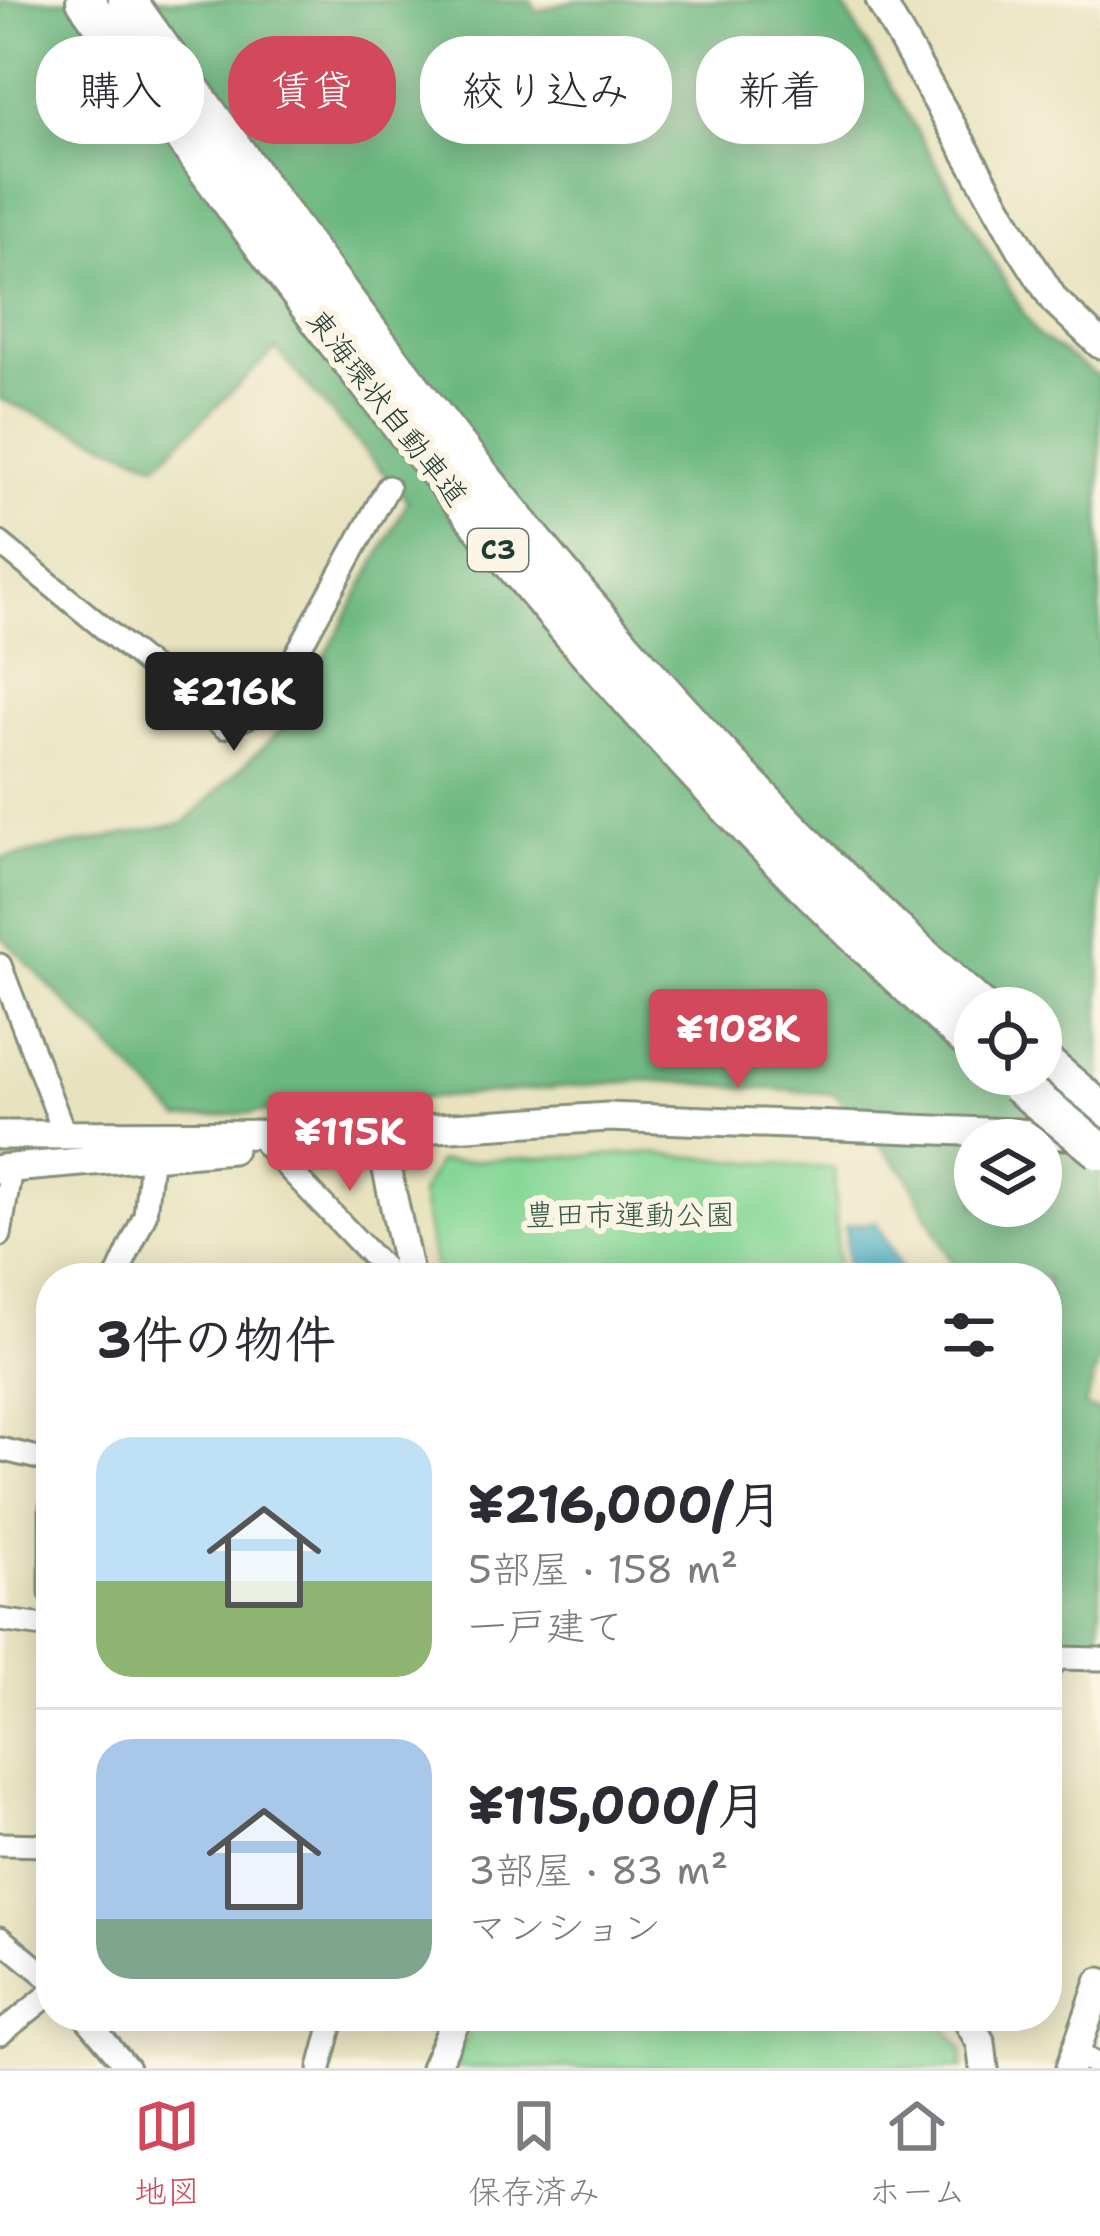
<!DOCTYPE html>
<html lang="ja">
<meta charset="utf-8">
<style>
:root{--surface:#fff;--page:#f2f2f3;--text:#2b2b33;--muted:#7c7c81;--line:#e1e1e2;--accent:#d1495b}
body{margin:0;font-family:"Shantell Sans","Klee One",sans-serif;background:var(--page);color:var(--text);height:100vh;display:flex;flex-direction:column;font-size:45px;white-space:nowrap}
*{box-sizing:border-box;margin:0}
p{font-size:39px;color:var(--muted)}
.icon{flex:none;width:66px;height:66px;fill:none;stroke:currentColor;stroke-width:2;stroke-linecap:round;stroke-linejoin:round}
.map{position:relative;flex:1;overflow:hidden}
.panel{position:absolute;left:36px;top:1263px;width:1026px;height:768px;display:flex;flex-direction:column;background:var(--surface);border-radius:48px;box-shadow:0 6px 30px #0003}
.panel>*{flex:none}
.guide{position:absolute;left:36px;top:36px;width:1029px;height:108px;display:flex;gap:24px}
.buttons{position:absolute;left:954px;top:987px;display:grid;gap:24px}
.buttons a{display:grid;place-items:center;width:108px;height:108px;border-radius:50%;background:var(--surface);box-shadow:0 6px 30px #0003;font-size:60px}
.price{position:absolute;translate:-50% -102px;padding:0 27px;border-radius:12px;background:var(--accent);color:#fff;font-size:39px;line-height:78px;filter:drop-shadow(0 3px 6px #0008)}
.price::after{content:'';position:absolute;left:50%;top:72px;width:36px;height:27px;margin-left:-18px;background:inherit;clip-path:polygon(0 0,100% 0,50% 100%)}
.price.active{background:#222;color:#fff}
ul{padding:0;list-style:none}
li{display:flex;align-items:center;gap:36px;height:300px;padding:0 60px}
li+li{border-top:3px solid var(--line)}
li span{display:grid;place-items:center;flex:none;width:336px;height:240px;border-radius:36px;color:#555}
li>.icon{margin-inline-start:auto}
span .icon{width:144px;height:144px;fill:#fffc;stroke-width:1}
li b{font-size:51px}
h2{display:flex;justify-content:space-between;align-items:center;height:144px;padding:0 60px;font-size:51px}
.pill{padding:0 42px;border-radius:48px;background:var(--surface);box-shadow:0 6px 30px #0003;font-size:42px;line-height:108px}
.pill.active{background:var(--accent);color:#fff}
.dock{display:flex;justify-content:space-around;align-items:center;height:168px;border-top:3px solid var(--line);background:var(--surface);font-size:33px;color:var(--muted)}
.dock a{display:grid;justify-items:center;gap:6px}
.dock .active{color:var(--accent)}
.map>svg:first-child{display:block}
</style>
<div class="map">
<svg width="1100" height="2068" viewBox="0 0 1100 2068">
<rect width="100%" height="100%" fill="#fcf5e5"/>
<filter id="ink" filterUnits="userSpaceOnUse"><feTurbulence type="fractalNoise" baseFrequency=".00833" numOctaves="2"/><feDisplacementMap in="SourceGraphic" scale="24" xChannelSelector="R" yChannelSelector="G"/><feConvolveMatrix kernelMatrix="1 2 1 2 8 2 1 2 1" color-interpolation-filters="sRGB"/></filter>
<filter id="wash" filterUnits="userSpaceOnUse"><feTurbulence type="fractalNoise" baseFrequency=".004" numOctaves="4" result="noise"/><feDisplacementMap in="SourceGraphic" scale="48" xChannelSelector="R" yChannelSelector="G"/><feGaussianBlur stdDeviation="2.7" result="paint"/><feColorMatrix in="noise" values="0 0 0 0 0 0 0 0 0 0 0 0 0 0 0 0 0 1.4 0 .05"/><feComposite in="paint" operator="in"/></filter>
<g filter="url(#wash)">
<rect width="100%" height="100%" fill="#e8e2bf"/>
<!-- green -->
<g fill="#86d797" stroke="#528a66" stroke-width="3">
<path d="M647 1153 834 1169 838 1278H437L421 1193 438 1162Z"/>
<path d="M476 2016H937L962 2050 963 2068H453Z"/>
</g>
<!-- forest -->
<path fill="#6cb880" stroke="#467a5a" stroke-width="3" fill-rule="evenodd" d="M0 0H531L536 11 576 0H840L1036 334 1100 378V1357L1085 1407 1100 1411V1654L1047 1647V1278H959L908 1177 835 1094 647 1080 180 1119 0 935V859L184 823 291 720 408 501 276 349 157 464 0 399ZM975 1008H1041V1074H975ZM975 1140H1041V1206H975Z"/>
<!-- water -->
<path fill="#44acc4" stroke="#32747c" stroke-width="3" d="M876 1222 906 1278H847L846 1225Z"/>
</g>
<g filter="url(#ink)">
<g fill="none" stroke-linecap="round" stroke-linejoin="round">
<defs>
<g id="street">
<path d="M0 543 224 727 266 709 388 487"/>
<path d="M0 965 65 1135"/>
<path d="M265 1144 393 1278"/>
<path d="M0 1235 11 1168"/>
<path d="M116 1278 145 1215 151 1160"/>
<path d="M0 1449 51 1461"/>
<path d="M51 1506V1593"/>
<path d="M0 1620 51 1627"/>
<path d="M1047 1672 1058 1658 1100 1659"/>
<path d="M0 1844 51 1845"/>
<path d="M0 1938 51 1980"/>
<path d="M84 2016 128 2068"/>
<path d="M0 2034 51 1993"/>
<path d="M1076 2053 1100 2066"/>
<path d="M320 2068 334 2016"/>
</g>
<g id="secondary">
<path d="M880 0 1021 248 1054 300 1100 344"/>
<path d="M379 1132 410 1278"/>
<path d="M0 1135 343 1134 608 1117 1090 1136"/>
<path d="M0 1169 232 1149"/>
<path d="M965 2016 981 2043 984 2068"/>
<path d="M435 2068 458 2016"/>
<path d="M1070 2068 1100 1982"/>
</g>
<g id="highway">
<path d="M85 0C351 374 630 740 975 1046"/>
<path d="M127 0C383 359 646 717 981 1008"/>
<path d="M1041 1060 1100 1110"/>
</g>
</defs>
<!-- street casing -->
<use href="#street" stroke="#84907a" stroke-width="27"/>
<!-- secondary casing -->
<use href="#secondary" stroke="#84907a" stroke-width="33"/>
<!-- highway casing -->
<use href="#highway" stroke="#84907a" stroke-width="42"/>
<!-- street -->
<use href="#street" stroke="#fff" stroke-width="21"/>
<!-- secondary -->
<use href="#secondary" stroke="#fff" stroke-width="27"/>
<!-- highway -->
<use href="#highway" stroke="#fff" stroke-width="36"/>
<defs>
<path id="highway-bridge" d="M1017 1084 1100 1151"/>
</defs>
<!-- highway-bridge casing -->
<use href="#highway-bridge" stroke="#84907a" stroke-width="42" stroke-linecap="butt"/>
<!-- highway-bridge -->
<use href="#highway-bridge" stroke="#fff" stroke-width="36"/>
</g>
</g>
<g text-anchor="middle" stroke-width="12" stroke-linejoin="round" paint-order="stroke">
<!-- shield labels -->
<rect fill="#fcf5e5" stroke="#617469" stroke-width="3" x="468" y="529" width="60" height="42" rx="9"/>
<g font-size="27" font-weight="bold" fill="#1f3d34">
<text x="498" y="559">C3</text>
</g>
<!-- street labels -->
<g font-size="30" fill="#1f3d34" stroke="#fcf5e5">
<text transform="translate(387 408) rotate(52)" y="10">東海環状自動車道</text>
</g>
<!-- park labels -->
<g font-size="30" fill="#345c48" stroke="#fcf5e5">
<text x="630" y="1225">豊田市運動公園</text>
</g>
</g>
</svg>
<div class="buttons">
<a><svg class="icon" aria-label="locate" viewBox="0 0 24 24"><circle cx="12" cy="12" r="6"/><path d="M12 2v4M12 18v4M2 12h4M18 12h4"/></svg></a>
<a><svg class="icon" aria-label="layers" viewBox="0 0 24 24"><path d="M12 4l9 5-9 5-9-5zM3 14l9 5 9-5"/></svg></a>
</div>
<b class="price active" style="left:234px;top:754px">¥216K</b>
<b class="price" style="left:738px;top:1091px">¥108K</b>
<b class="price" style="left:350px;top:1194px">¥115K</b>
<div class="guide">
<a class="pill">購入</a>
<a class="pill active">賃貸</a>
<a class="pill">絞り込み</a>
<a class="pill">新着</a>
</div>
<section class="panel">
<h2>3件の物件<svg class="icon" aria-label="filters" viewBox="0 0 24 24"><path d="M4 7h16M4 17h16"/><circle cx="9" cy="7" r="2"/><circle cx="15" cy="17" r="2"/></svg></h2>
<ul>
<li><span style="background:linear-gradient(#bfe0f5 60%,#8fb573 0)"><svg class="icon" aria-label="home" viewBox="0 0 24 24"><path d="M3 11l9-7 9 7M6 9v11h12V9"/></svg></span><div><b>¥216,000/月</b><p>5部屋 · 158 m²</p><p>一戸建て</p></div></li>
<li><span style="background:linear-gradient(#a9c7e8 75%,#7fa58c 0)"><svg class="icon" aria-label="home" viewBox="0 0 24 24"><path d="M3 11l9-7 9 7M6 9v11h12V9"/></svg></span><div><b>¥115,000/月</b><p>3部屋 · 83 m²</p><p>マンション</p></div></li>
</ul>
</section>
</div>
<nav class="dock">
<a class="active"><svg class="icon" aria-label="map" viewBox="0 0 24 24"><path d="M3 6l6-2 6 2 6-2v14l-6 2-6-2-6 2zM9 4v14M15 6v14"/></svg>地図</a>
<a><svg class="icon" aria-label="saved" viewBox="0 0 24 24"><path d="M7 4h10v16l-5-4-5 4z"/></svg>保存済み</a>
<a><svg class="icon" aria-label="home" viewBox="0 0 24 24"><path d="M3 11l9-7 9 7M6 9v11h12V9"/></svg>ホーム</a>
</nav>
